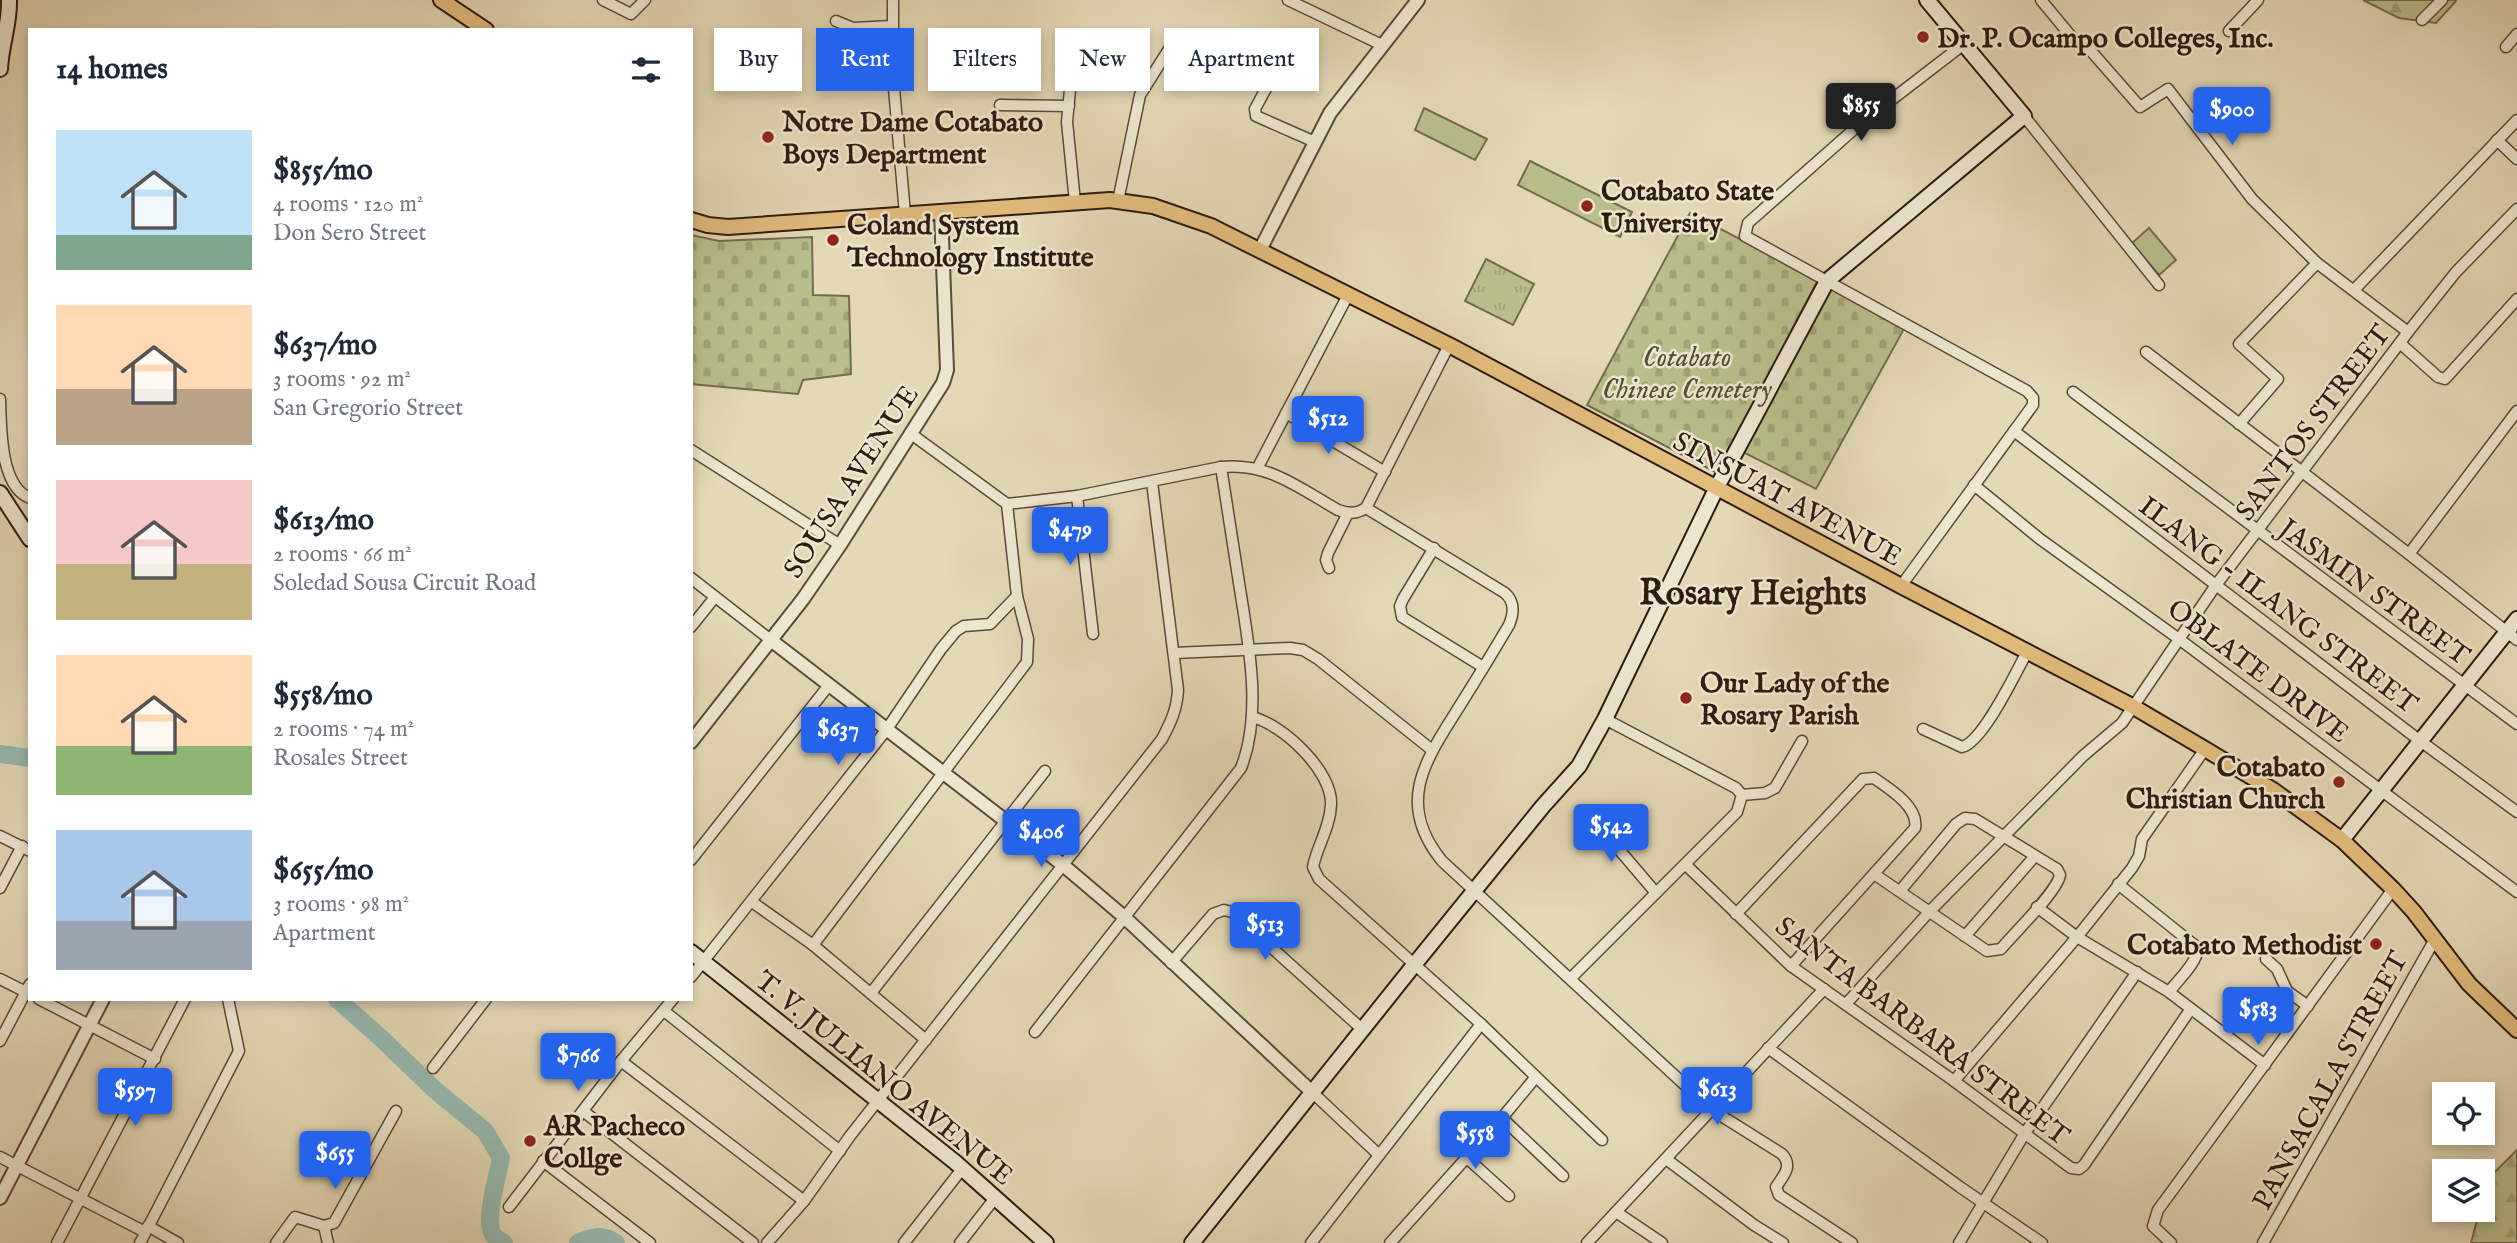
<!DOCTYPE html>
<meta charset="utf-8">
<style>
:root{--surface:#fff;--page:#f2f2f3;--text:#1f2937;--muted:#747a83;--accent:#2563eb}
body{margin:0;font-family:"IM FELL English",serif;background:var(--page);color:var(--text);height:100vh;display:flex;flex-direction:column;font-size:26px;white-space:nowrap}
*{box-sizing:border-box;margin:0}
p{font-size:23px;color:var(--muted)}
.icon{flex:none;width:38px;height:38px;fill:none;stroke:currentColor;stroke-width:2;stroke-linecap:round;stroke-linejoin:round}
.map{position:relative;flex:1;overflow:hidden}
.drawer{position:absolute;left:28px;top:28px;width:665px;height:973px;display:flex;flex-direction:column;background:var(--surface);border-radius:0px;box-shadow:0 4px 10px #0003}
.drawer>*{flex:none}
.banner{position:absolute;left:714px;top:28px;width:665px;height:63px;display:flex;gap:14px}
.tools{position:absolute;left:2432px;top:1082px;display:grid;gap:14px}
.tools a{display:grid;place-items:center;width:63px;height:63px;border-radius:0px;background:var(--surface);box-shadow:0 4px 10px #0003;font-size:35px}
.price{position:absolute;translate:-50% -60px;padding:0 16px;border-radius:7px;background:var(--accent);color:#fff;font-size:23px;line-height:46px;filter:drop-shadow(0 2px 4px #0008)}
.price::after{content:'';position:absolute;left:50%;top:42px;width:21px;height:16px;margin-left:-10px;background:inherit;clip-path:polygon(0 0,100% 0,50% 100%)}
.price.on{background:#222;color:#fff}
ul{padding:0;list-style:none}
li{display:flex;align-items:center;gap:21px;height:175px;padding:0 28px}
li span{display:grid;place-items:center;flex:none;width:196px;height:140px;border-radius:0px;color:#555}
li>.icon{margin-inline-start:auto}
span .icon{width:84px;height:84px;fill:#fffc;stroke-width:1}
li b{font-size:30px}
h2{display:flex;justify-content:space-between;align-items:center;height:84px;padding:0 28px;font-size:30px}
.pill{padding:0 24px;border-radius:0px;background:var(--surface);box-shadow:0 4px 10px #0003;font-size:24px;line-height:63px}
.pill.on{background:var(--accent);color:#fff}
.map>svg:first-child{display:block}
</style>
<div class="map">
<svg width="2517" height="1243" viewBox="0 0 2517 1243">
<defs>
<pattern id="grass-tufts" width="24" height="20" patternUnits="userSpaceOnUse" patternTransform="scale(1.75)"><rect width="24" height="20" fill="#b9be8b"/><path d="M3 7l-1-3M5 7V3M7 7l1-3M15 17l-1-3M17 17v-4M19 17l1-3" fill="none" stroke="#9fa377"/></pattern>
<pattern id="forest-firs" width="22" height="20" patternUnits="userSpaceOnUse" patternTransform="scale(1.75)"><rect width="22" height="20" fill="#b9be8b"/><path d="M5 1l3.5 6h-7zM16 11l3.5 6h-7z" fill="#9fa377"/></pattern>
<pattern id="cemetery-stones" width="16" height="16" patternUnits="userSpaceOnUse" patternTransform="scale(1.75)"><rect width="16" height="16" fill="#b9be8b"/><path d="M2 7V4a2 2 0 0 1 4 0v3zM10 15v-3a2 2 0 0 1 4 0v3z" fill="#9fa377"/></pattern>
</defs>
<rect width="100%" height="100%" fill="#e4d8b6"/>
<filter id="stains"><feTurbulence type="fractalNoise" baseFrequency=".00286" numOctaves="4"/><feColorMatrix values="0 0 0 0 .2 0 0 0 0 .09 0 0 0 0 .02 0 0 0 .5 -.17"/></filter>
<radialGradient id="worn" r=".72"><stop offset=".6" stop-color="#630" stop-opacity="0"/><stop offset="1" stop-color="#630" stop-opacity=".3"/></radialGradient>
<!-- grass -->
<path fill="url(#grass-tufts)" stroke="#746c4e" stroke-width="2" d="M1486 259 1534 284 1513 325 1465 301Z"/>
<!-- forest -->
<g fill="url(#forest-firs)" stroke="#746c4e" stroke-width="2">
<path d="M2363 0H2455L2456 1 2436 23 2399 18Z"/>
<path d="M2517 1150V1243H2471L2480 1209H2483V1173L2486 1169 2493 1174Z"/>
</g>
<!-- cemetery -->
<g fill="url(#cemetery-stones)" stroke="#746c4e" stroke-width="2">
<path d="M1690 213 1818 280 1717 473 1587 405Z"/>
<path d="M691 235 719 241 812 237 813 295 849 296 851 374 803 380 798 394 691 384Z"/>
<path d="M1831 287 1905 327 1816 489 1743 452Z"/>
</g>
<!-- pitch -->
<g fill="#b9be8b" stroke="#746c4e" stroke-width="2">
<path d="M1424 108 1487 139 1475 160 1415 130Z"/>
<path d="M1530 161 1632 212 1620 237 1518 185Z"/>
<path d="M2149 228 2176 260 2159 275 2132 243Z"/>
</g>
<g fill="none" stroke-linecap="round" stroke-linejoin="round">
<!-- river -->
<g stroke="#95b9b0" stroke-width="18">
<path d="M0 754 30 758"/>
<path d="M337 999 381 1038 435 1090 485 1131 501 1158C498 1175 483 1223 494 1236 497 1239 501 1241 504 1243"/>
<path d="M578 1243C592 1237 602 1233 616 1243"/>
</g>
<defs>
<g id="minor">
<path d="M603 0 631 14 645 0"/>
<path d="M893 0V77L905 214"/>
<path d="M1288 0 1382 45"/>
<path d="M2041 0 2075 41 2084 43 2140 107 2168 89 2252 199 2317 263 2408 332"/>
<path d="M2422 20 2442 0"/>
<path d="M836 21 853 28 892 26"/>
<path d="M2229 31 2258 0"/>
<path d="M2506 47 2517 34"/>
<path d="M1068 48 1071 79 1067 122 1075 202"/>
<path d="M1278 66 1255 109 1256 116 1315 142"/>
<path d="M1000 105 1069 106"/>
<path d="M2024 116 2159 285"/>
<path d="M2497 140 2517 159"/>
<path d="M1118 201 1140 95 1176 38"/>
<path d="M2354 290 2517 120"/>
<path d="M2401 344 2438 377 2445 379 2517 299"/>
<path d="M2146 352 2409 554 2517 640"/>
<path d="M2073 392 2517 724"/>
<path d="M0 399C1 428 0 487 30 498"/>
<path d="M1286 413 1385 472"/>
<path d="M2239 424 2278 379 2239 344 2317 263"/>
<path d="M2014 431 2419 740 2517 812"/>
<path d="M691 450 840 545"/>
<path d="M1258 467 1348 295"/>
<path d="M1974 485 2040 539 2179 639 2517 892"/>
<path d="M1077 496 1093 634"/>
<path d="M1007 504 1077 496 1221 467C1268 462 1299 488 1338 510 1349 514 1356 514 1366 508L1449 345"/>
<path d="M1366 508 1505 593C1515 602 1514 613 1509 625 1493 652 1476 680 1459 707 1425 761 1395 803 1442 861L1712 1110 1782 1154C1793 1166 1784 1175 1776 1187L1779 1195 1852 1243"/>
<path d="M1434 548 1403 599 1400 606 1402 617 1483 667"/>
<path d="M2409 554 2517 411"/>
<path d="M1329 568 1326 560 1328 553 1348 513"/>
<path d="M691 578 772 641"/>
<path d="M1901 586 2033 405V398L2027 391 1745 236 1748 223 1860 124 1964 44"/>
<path d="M691 627 715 597"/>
<path d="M1174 653 1290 648 1303 650 1318 659 1432 750"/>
<path d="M1252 717C1282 724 1333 771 1331 805 1330 828 1317 846 1313 867L1319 879 1481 1024 1602 1140"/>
<path d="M1923 729 1962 747C1983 742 2016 672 2027 652"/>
<path d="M1742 795 1765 793 1775 788 1802 741"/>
<path d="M1625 825 1616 846 1656 893"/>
<path d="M0 836 30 851"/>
<path d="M691 860 829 685"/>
<path d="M1686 865 1791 966 1954 1081 2071 1168 2079 1169 2084 1165 2190 1010"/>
<path d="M1874 874 1987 951 2001 949C2014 933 2057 892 2060 875L2057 869 1975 819 1965 818 1956 824 1900 891"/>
<path d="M2118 884 2198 948C2197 963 2178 980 2169 992"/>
<path d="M0 888 22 846"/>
<path d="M752 902 813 945 926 1040"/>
<path d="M2037 907 2077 937 2169 992 2265 1065"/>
<path d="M1736 914 1863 779 1874 778C1890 789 1919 807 1915 828L1791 966"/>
<path d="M1965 936 2035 856"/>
<path d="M813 945 1027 662 1028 639 1017 596 1007 504 910 433"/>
<path d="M2266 959 2277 969 2287 991 2308 1006"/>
<path d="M1171 963 1213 914 1224 910 1232 912 1363 1030"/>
<path d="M691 977 887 729 941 649 956 631 964 626 990 624 1017 596"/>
<path d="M1571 978 1737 812 1742 795 1736 788 1605 719"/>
<path d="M0 979 30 994"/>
<path d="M871 993 1045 771"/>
<path d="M39 999 155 1059"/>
<path d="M1846 1004 1930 911 2083 756 2122 723 2216 585 2408 332 2456 272 2517 209"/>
<path d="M664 1011 840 1151"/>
<path d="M1035 1032 1241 768C1263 712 1248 641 1239 583 1233 544 1227 505 1221 467"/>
<path d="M0 1041 30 984"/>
<path d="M1768 1048 1960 1187 2042 1243"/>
<path d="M621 1061 804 1201"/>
<path d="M433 1068 486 999"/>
<path d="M1954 1081 2077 937 2132 868 2139 856 2142 839 2205 749"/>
<path d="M1313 1093 1379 1155"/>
<path d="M583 1111 753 1243"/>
<path d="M1502 1118 1563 1176"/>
<path d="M0 1157 145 1232"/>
<path d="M1467 1158 1509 1196"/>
<path d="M1666 1159 1754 1225 1783 1243"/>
<path d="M543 1161 650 1243"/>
<path d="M509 1207 621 1061 673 999"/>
<path d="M1616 1212 1662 1243"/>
<path d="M148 1226 178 1243"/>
<path d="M324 1226 328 1243"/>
<path d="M57 1243 185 999"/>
<path d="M140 1243 239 1051 228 999"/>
<path d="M276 1243 295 1217 324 1226 334 1223 396 1111"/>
<path d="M767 1243 804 1201 850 1136 1162 739C1171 722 1177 709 1178 690L1152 482"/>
<path d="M904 1243 962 1169"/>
<path d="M960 1243 995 1198"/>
<path d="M1311 1243 1481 1024"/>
<path d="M1390 1243 1502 1118 1535 1078"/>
<path d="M1587 1243 1824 989"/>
<path d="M1959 1243 2025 1133 2137 972"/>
<path d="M2171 1243 2153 1226 2158 1210 2393 889"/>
<path d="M2263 1243 2435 939"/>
</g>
<g id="tertiary">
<path d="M1260 250 1330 113 1418 0"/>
<path d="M772 641 1063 865 1123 916 1313 1093"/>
<path d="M691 742 803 599 840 545 943 383 947 370 941 211"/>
<path d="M0 1198 103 999"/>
</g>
<g id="secondary">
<path d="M0 69C1 45 10 23 9 0"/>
<path d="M0 493 30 539"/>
<path d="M2342 840 2517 619"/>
<path d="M691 952 955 1162 1046 1243"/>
<path d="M1192 1243 1414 965 1543 806 1579 766 1605 719 1717 487 1827 281 2024 116 1927 0"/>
</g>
<g id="primary">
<path d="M441 0 486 30"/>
<path d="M691 220 708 225 728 227 1110 200 1153 206 1211 226 1449 345 1901 586 2132 706 2205 749 2273 790 2342 840 2393 889 2414 912 2469 984 2517 1030"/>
</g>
</defs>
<!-- minor casing -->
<use href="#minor" stroke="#5c4a3a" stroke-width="13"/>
<!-- tertiary casing -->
<use href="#tertiary" stroke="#5c4a3a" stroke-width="16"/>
<!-- secondary casing -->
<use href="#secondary" stroke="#2f1b10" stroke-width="18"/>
<!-- primary casing -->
<use href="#primary" stroke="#2f1b10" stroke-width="18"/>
<!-- minor -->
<use href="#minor" stroke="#ede6d0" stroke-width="10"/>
<!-- tertiary -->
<use href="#tertiary" stroke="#ede6d0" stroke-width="12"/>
<!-- secondary -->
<use href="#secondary" stroke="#ede6d0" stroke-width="14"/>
<!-- primary -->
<use href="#primary" stroke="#e2bc7b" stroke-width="14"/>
</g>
<!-- markers -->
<g fill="#8f2418" stroke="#ede6d0" stroke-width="2.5">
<circle cx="1923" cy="37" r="7"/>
<circle cx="768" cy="137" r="7"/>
<circle cx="1587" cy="206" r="7"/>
<circle cx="833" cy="240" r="7"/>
<circle cx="1686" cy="698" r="7"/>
<circle cx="2339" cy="782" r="7"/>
<circle cx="2376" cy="944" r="7"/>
<circle cx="530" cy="1141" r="7"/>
</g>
<g text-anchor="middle" stroke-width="5" stroke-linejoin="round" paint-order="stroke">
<!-- poi labels -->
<g font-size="28" font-weight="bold" fill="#2f1b10" stroke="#ede6d0" text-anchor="start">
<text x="1937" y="47">Dr. P. Ocampo Colleges, Inc.</text>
<text x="782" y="131">Notre Dame Cotabato<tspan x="782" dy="32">Boys Department</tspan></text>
<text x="1601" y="200">Cotabato State<tspan x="1601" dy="32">University</tspan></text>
<text x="847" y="234">Coland System<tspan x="847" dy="32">Technology Institute</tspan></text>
<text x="1700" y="692">Our Lady of the<tspan x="1700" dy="32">Rosary Parish</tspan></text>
<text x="2325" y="776" text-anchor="end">Cotabato<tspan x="2325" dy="32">Christian Church</tspan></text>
<text x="2362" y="954" text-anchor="end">Cotabato Methodist</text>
<text x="544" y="1135">AR Pacheco<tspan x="544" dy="32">Collge</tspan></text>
</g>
<!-- park labels -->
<g font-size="28" font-style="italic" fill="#584c35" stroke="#ede6d0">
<text x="1687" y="366">Cotabato<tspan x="1687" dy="32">Chinese Cemetery</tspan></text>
</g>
<!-- street labels -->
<g font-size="28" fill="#2f1b10" stroke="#ede6d0">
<text transform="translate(2312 422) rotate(-53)" y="10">SANTOS STREET</text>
<text transform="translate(850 481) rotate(-57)" y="10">SOUSA AVENUE</text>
<text transform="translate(1788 498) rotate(28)" y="10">SINSUAT AVENUE</text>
<text transform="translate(2375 591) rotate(36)" y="10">JASMIN STREET</text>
<text transform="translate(2279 604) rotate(37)" y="10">ILANG - ILANG STREET</text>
<text transform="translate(2259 670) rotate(37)" y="10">OBLATE DRIVE</text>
<text transform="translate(1923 1030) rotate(37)" y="10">SANTA BARBARA STREET</text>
<text transform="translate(885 1077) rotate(39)" y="10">T. V. JULIANO AVENUE</text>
<text transform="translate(2329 1080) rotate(-61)" y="10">PANSACALA STREET</text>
</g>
<!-- district labels -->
<g font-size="35" font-weight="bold" fill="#2f1b10" stroke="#ede6d0">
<text x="1753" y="604">Rosary Heights</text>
</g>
</g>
<rect width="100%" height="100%" filter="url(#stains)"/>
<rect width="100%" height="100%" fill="url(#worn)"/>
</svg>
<div class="tools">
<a><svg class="icon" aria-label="locate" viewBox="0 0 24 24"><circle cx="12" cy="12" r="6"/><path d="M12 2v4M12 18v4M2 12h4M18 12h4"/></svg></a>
<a><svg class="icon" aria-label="layers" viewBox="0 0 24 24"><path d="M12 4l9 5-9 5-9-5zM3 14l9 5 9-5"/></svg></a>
</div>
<b class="price on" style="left:1861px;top:143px">$855</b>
<b class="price" style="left:2232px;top:147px">$900</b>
<b class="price" style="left:1328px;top:456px">$512</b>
<b class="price" style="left:1070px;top:567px">$479</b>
<b class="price" style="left:838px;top:767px">$637</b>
<b class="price" style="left:1611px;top:864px">$542</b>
<b class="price" style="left:1041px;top:869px">$406</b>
<b class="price" style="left:1265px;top:962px">$513</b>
<b class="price" style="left:2258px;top:1047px">$583</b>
<b class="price" style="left:578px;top:1093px">$766</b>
<b class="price" style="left:1717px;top:1127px">$613</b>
<b class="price" style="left:135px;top:1128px">$597</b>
<b class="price" style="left:1475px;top:1171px">$558</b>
<b class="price" style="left:335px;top:1191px">$655</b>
<div class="banner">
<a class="pill">Buy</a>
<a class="pill on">Rent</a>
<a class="pill">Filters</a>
<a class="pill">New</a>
<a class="pill">Apartment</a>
</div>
<section class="drawer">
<h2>14 homes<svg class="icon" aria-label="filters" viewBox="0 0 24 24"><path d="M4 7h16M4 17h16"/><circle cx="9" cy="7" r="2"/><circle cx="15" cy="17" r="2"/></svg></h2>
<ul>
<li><span style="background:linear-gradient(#bfe0f5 75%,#7fa58c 0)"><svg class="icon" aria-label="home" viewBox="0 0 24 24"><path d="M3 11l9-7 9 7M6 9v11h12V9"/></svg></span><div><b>$855/mo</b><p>4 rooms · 120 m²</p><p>Don Sero Street</p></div></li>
<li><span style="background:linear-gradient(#ffd9b3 60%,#b9a48a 0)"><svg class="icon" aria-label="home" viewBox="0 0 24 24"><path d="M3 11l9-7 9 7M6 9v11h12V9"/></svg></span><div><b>$637/mo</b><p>3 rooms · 92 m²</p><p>San Gregorio Street</p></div></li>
<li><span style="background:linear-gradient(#f6c9c9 60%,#c2b280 0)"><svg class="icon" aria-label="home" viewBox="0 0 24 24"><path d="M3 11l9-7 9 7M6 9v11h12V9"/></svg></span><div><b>$613/mo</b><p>2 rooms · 66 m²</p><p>Soledad Sousa Circuit Road</p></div></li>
<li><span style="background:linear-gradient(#ffd9b3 65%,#8fb573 0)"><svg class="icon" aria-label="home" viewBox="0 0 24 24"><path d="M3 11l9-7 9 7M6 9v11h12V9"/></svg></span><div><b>$558/mo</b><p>2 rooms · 74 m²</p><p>Rosales Street</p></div></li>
<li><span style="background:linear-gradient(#a9c7e8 65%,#9aa5b1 0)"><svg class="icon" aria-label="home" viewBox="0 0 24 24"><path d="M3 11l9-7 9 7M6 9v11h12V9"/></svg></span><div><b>$655/mo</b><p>3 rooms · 98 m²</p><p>Apartment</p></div></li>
</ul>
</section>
</div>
